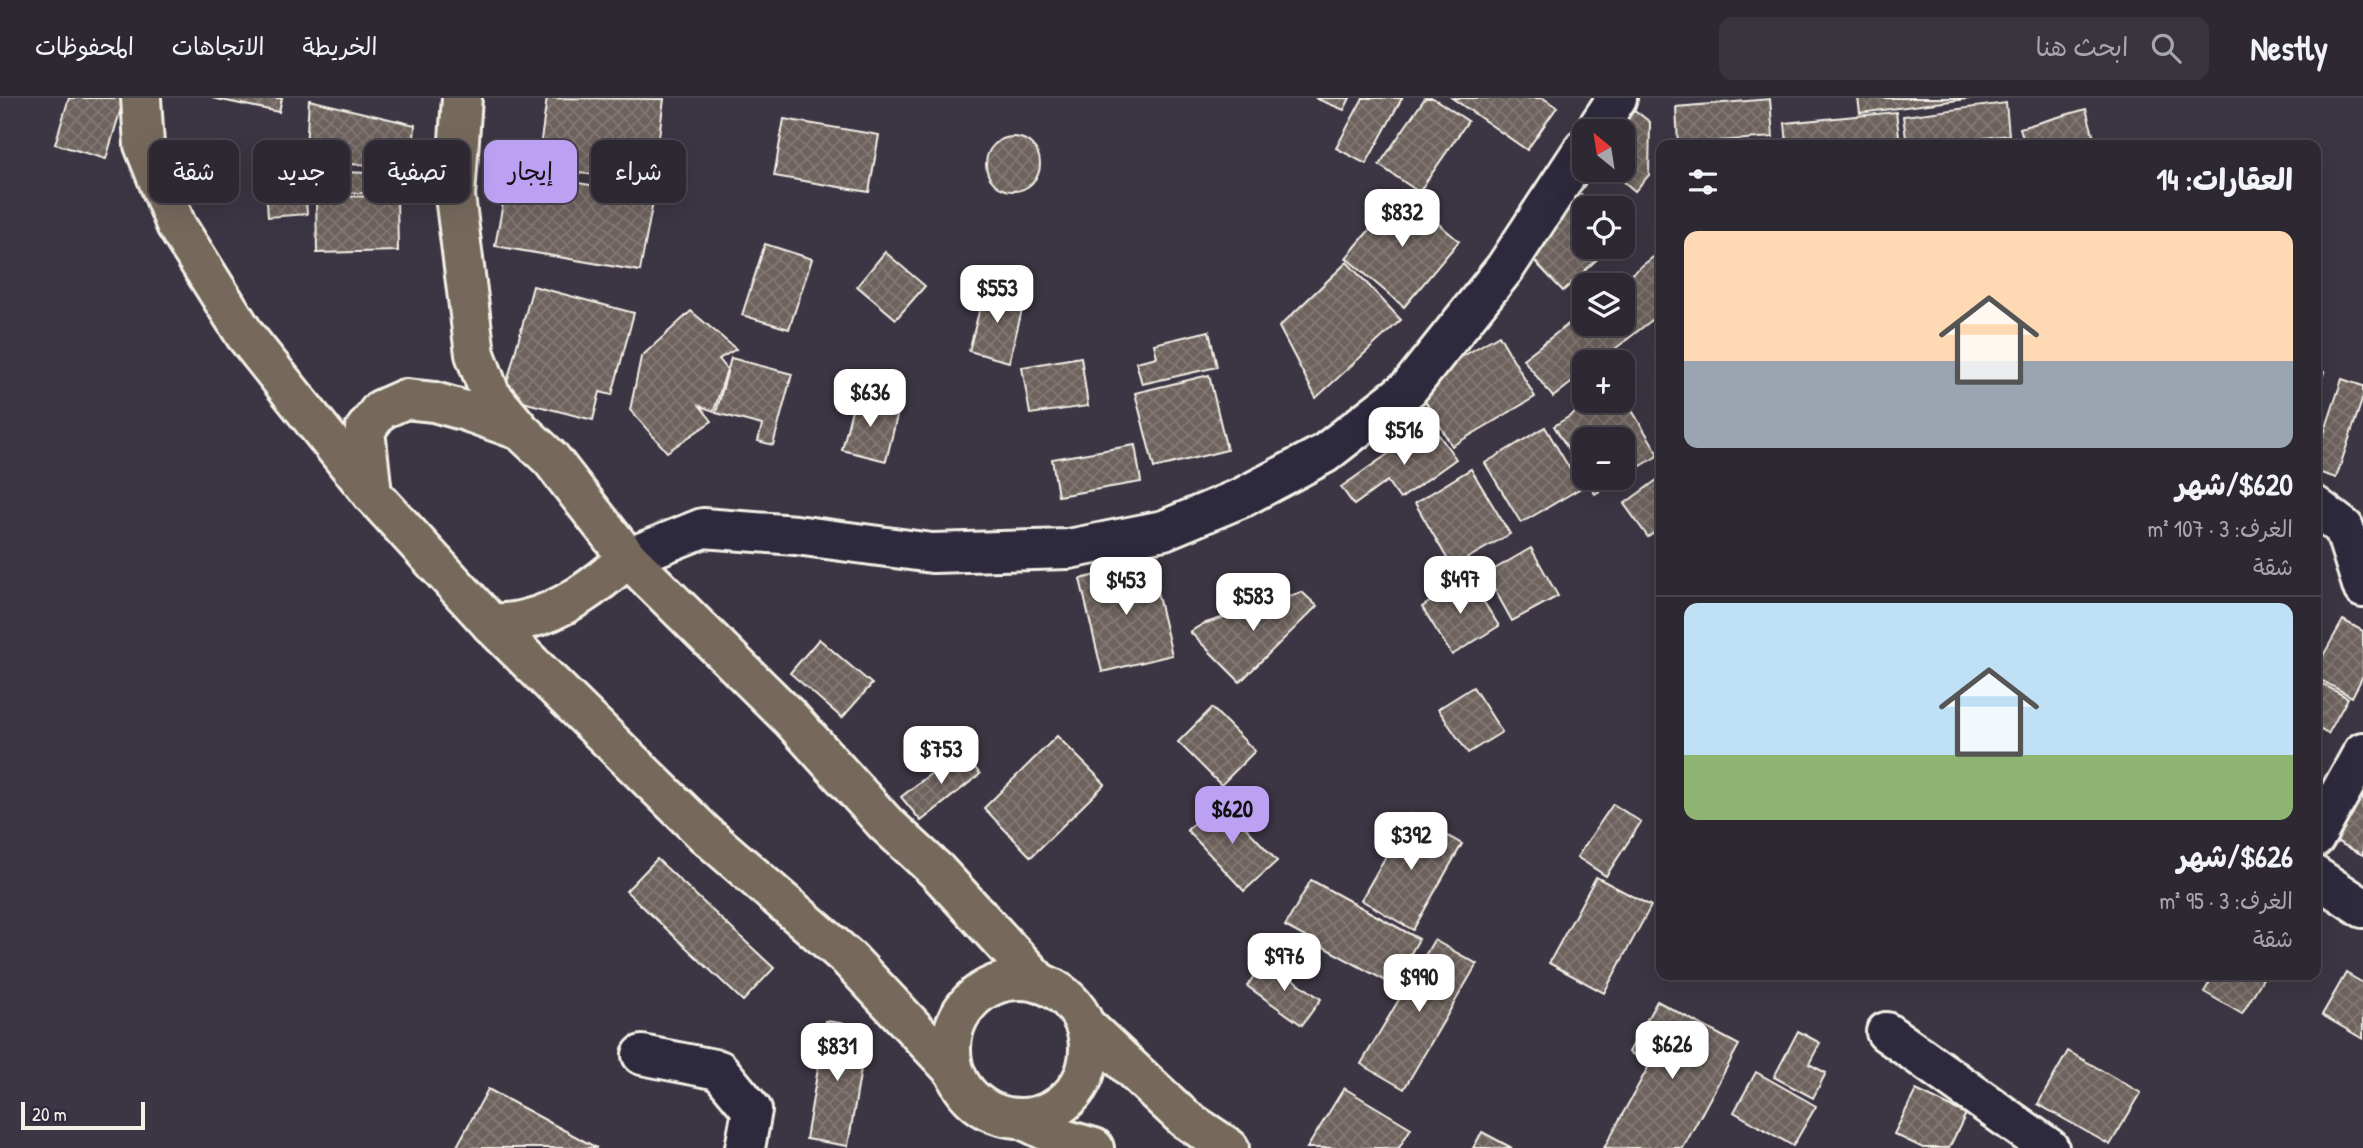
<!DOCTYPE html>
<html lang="ar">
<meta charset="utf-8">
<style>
:root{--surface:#2d2832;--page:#39343e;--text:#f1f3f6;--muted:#a7a6ac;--line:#48444d;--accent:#bca0f2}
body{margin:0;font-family:"Patrick Hand","Playpen Sans Arabic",sans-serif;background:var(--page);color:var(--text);direction:rtl;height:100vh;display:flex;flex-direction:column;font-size:26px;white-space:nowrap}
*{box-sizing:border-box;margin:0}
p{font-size:23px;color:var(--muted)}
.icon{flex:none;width:38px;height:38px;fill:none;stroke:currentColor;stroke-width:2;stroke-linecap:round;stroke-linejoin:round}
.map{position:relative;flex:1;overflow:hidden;direction:ltr}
.drawer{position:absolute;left:1656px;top:42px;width:665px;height:840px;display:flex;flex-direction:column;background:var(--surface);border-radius:14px;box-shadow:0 7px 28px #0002,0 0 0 2px var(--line);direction:rtl}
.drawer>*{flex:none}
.guide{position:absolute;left:21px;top:42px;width:665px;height:63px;direction:rtl;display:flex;gap:14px}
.needle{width:46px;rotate:330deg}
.controls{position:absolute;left:1572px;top:21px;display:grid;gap:14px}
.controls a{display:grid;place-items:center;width:63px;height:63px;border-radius:14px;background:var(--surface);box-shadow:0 7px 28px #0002,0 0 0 2px var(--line);font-size:35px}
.scale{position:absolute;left:21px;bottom:18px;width:124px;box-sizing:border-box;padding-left:7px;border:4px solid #f4f1e8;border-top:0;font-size:19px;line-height:24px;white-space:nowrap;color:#f4f1e8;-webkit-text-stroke:5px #2f2a3d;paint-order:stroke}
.price{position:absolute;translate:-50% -60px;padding:0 16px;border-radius:14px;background:#fff;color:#222;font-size:23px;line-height:46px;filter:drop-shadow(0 2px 4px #0008)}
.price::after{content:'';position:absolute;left:50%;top:42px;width:21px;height:16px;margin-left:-10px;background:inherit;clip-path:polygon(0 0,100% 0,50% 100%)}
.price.on{background:var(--accent);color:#111}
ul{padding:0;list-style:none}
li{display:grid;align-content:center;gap:14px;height:371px;padding:0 28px}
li+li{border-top:2px solid var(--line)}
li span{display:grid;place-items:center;height:217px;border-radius:14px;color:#555}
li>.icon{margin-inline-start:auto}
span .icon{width:126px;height:126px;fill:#fffc;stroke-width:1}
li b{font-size:30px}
h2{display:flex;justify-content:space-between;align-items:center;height:84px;padding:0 28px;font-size:30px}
.pill{padding:0 24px;border-radius:14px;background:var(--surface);box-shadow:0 7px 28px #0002,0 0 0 2px var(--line);font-size:24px;line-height:63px}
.pill.on{background:var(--accent);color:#111}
header{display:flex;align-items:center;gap:42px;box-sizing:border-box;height:98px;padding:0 35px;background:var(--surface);border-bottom:2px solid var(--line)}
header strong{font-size:33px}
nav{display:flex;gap:38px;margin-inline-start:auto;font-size:24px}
.search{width:490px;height:63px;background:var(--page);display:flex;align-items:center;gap:18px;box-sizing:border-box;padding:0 24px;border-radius:14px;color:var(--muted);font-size:26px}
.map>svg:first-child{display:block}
</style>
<header>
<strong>Nestly</strong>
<div class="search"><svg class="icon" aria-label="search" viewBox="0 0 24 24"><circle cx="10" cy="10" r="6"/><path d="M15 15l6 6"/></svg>ابحث هنا</div>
<nav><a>الخريطة</a><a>الاتجاهات</a><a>المحفوظات</a></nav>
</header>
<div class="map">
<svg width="2363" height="1050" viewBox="0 0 2363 1050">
<defs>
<pattern id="building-cross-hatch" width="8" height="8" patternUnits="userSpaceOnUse" patternTransform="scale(1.75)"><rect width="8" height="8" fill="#6e625d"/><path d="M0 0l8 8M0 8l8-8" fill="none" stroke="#837974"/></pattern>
</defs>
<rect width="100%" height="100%" fill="#3c3543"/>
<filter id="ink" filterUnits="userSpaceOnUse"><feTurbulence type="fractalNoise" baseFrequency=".0143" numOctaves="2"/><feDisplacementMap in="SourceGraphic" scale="14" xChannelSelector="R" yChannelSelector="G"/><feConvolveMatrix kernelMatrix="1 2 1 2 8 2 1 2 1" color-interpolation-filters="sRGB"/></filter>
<g filter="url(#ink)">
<!-- building -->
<g fill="url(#building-cross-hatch)" stroke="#f4f1e8" stroke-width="2">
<path d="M69 0H124L106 61 55 46Z"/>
<path d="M212 0H282L279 14Z"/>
<path d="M547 0 664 1 653 84 537 70Z"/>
<path d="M1315 0H1350L1344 12Z"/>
<path d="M1363 0H1402L1366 66 1336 50Z"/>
<path d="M1425 0H1433L1468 23 1419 94 1379 67Z"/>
<path d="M1452 0H1543L1557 9 1527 52Z"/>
<path d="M1858 0H1974L1860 15Z"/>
<path d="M1770 1 1773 39 1678 46 1676 9Z"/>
<path d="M309 2 415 27 412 68 305 65Z"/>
<path d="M2006 5 2009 37 1929 47H1907L1903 18Z"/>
<path d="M1628 7 1650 24 1649 77 1635 93 1610 72H1622V33H1606Z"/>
<path d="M2086 11 2096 47H2025L2020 30Z"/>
<path d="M1896 14 1900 46 1787 47 1785 25Z"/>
<path d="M784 21 879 37 869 94 774 78Z"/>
<circle cx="1013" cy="66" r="27"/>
<path d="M1994 44V47H1961Z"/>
<path d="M304 71 307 116 268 119 265 74Z"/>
<path d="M316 73 422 77 421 98 316 93Z"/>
<path d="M509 73 654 98 640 173 495 148Z"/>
<path d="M1401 94 1459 143 1404 209 1346 160Z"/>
<path d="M1582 97 1595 110H1584V149H1610L1563 193 1524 152Z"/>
<path d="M397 98 398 153 317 155 316 99Z"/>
<path d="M765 146 812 161 789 231 742 217Z"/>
<path d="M1661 153V215L1598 264H1584V275L1553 299 1523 261 1584 214V226H1622V187H1617Z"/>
<path d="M885 154 925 188 896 221 857 188Z"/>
<path d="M1347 164 1401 222 1316 300 1279 229Z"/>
<path d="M533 188 634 215 612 297 600 294 593 322 503 299Z"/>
<path d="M985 190 1025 200 1009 264 969 253Z"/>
<path d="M691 213 736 251 719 261 727 271 714 313 700 308 712 323 667 354 630 312 641 259Z"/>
<path d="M1209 233 1217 269 1142 286 1136 264 1157 259 1154 246Z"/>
<path d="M1499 237 1535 299 1452 348 1415 286Z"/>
<path d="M1081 259 1088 308 1030 316 1022 269Z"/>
<path d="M731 260 792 276 773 347 758 343 762 327 716 315Z"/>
<path d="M2315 271 2324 274 2315 299Z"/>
<path d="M1209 277 1227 352 1154 370 1135 295Z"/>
<path d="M2342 281 2363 288V299L2336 380 2315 373V363Z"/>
<path d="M1622 296 1659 357 1595 396 1585 380H1622V341H1584V377L1554 328 1594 303H1622Z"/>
<path d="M855 299 899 310 886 363 842 352Z"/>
<path d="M1431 326 1456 361 1400 401 1387 383 1354 407 1341 389Z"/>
<path d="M1545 329 1581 390 1521 425 1485 365Z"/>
<path d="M1135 347 1141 384 1058 398 1052 361Z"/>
<path d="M1471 371 1510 436 1452 469 1415 405Z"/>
<path d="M1661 379V430L1648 439 1624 406Z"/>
<path d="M1531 450 1558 498 1512 523 1486 476Z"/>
<path d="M1150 464 1172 557 1102 574 1080 481Z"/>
<path d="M1468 479 1499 528 1452 557 1422 509Z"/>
<path d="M1302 494 1317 508 1240 584 1190 534 1203 526Z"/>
<path d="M2343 522 2363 533V578L2352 599 2315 579V572Z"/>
<path d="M819 541 872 586 842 620 790 575Z"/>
<path d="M2315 582 2348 600 2328 636 2315 629Z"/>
<path d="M1473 589 1502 634 1468 655 1438 611Z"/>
<path d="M1212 610 1255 653 1221 687 1178 644Z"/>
<path d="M1057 638 1105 686 1031 759 984 710Z"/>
<path d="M961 652 980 676 921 723 901 699Z"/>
<path d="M2363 668V757L2326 738Z"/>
<path d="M1220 702 1277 763 1244 793 1187 732Z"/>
<path d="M1613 706 1641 724 1606 778 1577 759Z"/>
<path d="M1410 716 1462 746 1413 832 1361 802Z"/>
<path d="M657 761 774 870 743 903 626 793Z"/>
<path d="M1596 779 1651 808 1604 895 1549 865Z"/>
<path d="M1311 782 1419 841 1393 887 1285 828Z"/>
<path d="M1434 842 1477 866 1404 991 1361 966Z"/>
<path d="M1265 862 1321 901 1302 927 1247 888Z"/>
<path d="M2346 875 2363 885V941L2322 917Z"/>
<path d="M2214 877H2265L2242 916 2204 894Z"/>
<path d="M1657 903 1739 947 1683 1050H1604L1650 966 1629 954Z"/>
<path d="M826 923 868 929 848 1048 806 1041Z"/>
<path d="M1798 933 1820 945 1809 966 1826 975 1813 1000 1774 979Z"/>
<path d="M2068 953 2141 995 2110 1047 2038 1006Z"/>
<path d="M1756 974 1816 1008 1793 1048 1734 1014Z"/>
<path d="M1344 990 1411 1030 1399 1050H1307Z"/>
<path d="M488 991 597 1050H456Z"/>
<path d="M1916 992 1966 1016 1949 1050H1923L1894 1036Z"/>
<path d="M1482 1034 1512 1050H1473Z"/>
</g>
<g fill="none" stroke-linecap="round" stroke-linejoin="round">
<defs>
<g id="minor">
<path d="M1595 33 1617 0"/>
<path d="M2315 408 2344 430 2363 490"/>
<path d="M628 460 703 430 796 437 932 455 1069 451 1164 432 1243 399 1324 356 1409 290 1505 170 1584 50"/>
<path d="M2315 740 2363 654"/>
<path d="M2315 778 2363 810"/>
<path d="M1886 934 2049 1050"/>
<path d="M642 957 719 972 752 1012 745 1050"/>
</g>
<g id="major">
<path d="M141 0 144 47 176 127 245 237 372 396 491 526 706 737 849 861 954 973"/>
<path d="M462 0 455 98 475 256 490 296 521 333 551 361 628 460 791 621 885 725 937 773 1040 885"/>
<path d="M372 396 365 332 380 312 405 301 434 304 466 313 519 332"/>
<path d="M491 526C501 525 513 525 524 522 564 513 598 486 628 460"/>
<circle cx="1020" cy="951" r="69"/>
<path d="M1086 928 1184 1020 1229 1050"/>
<path d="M1020 1020 1063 1041 1094 1050"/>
</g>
</defs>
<!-- minor casing -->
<use href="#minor" stroke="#f4f1e8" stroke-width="44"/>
<!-- major casing -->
<use href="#major" stroke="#f4f1e8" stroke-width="44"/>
<!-- minor -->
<use href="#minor" stroke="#2f2a3d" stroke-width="38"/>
<!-- major -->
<use href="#major" stroke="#76695c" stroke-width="38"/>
</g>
</g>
</svg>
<div class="controls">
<a><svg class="needle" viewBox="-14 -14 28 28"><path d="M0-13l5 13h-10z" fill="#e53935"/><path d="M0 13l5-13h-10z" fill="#a7a6ac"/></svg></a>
<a><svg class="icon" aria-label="locate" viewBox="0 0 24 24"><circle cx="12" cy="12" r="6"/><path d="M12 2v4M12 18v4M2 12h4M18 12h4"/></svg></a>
<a><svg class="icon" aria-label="layers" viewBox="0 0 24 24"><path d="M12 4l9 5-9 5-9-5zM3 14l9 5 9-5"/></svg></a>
<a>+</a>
<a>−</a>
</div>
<div class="scale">20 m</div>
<b class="price" style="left:1402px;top:151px">$832</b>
<b class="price" style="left:997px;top:227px">$553</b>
<b class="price" style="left:870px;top:331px">$636</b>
<b class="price" style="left:1404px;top:369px">$516</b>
<b class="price" style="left:1460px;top:518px">$497</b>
<b class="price" style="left:1126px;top:519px">$453</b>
<b class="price" style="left:1253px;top:535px">$583</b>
<b class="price" style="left:941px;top:688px">$753</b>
<b class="price on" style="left:1232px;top:748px">$620</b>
<b class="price" style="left:1411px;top:774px">$392</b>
<b class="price" style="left:1284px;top:895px">$976</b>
<b class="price" style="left:1419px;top:916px">$990</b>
<b class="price" style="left:1672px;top:983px">$626</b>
<b class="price" style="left:837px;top:985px">$831</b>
<div class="guide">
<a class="pill">شراء</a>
<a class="pill on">إيجار</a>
<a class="pill">تصفية</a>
<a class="pill">جديد</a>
<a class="pill">شقة</a>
</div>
<section class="drawer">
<h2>العقارات: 14<svg class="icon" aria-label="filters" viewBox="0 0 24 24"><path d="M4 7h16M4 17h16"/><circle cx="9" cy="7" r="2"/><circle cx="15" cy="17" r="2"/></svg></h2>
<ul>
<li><span style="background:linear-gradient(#ffd9b3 60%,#9aa5b1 0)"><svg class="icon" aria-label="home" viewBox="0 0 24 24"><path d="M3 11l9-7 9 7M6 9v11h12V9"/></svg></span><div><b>$620/شهر</b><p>الغرف: 3 · 107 m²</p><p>شقة</p></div></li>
<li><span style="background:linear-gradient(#bfe0f5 70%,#8fb573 0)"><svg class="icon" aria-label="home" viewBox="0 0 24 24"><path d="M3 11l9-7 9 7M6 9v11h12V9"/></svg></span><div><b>$626/شهر</b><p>الغرف: 3 · 95 m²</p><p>شقة</p></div></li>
</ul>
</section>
</div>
